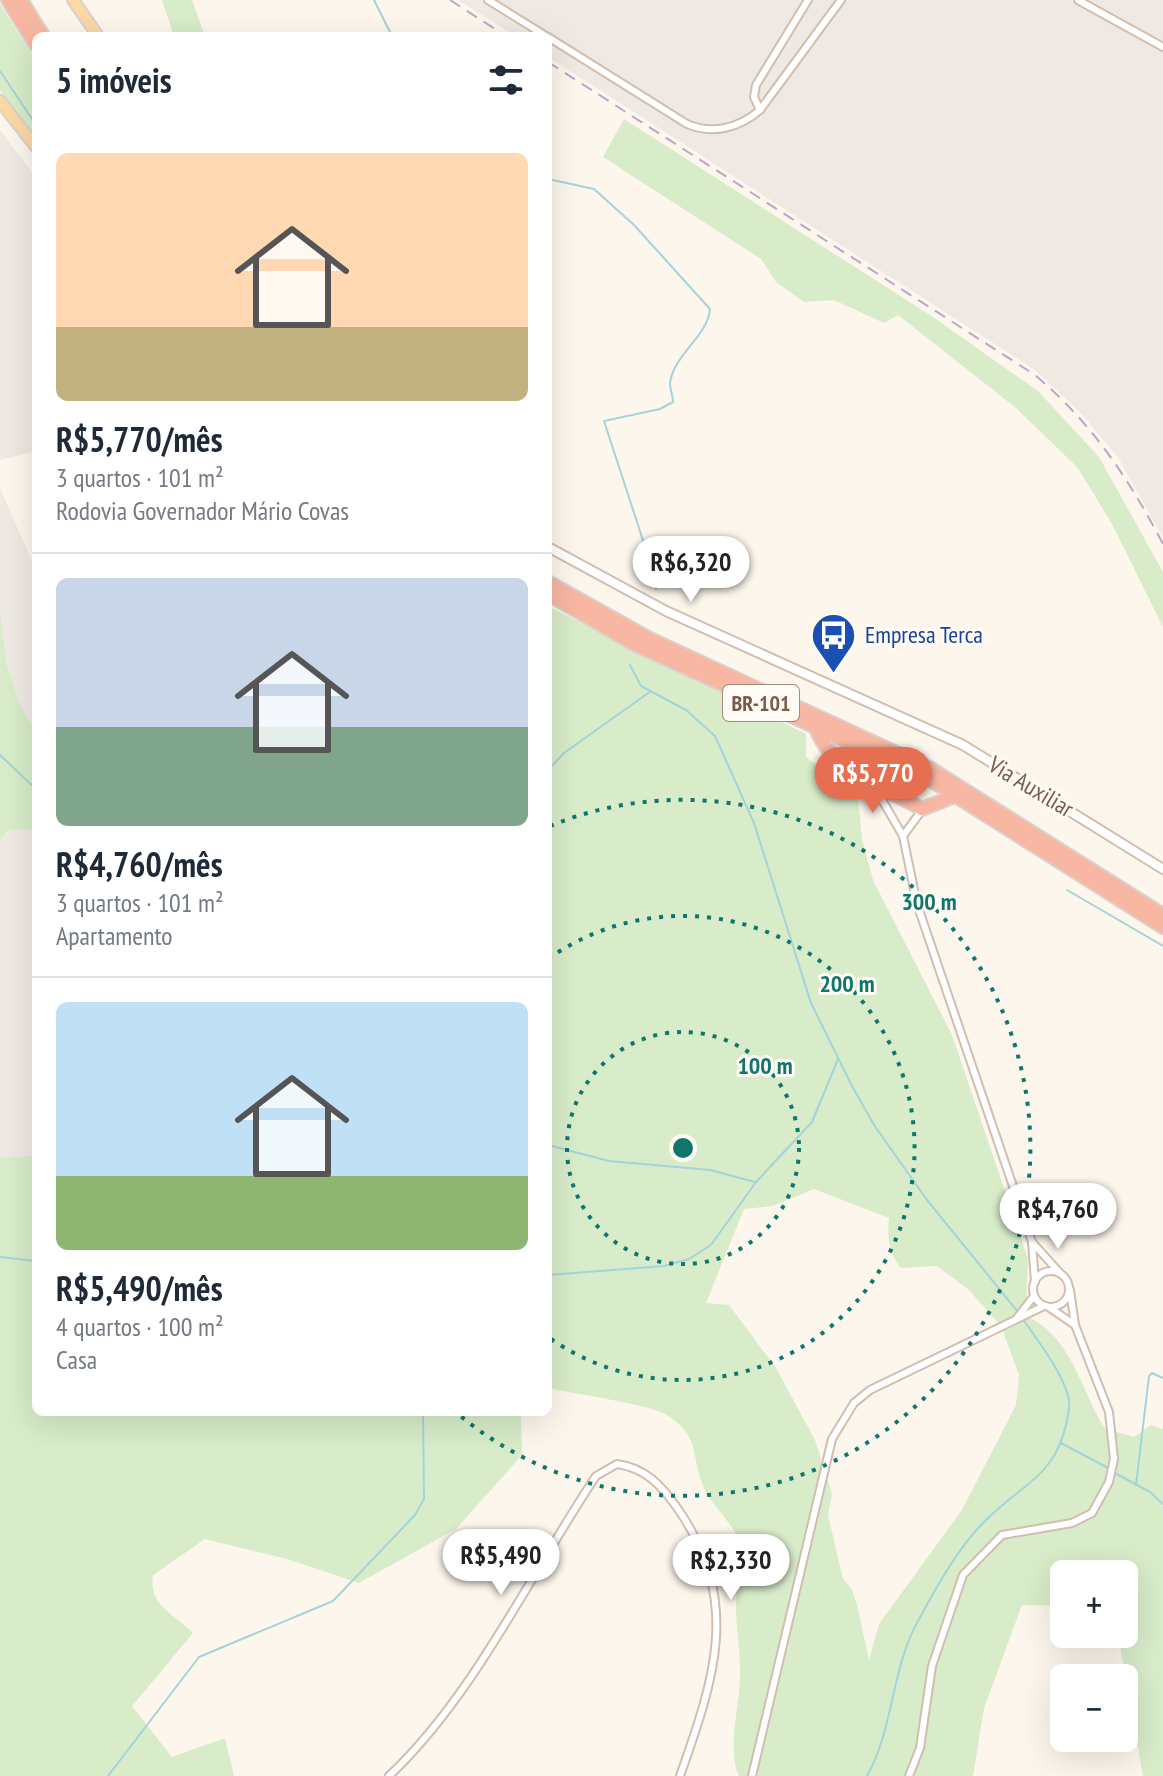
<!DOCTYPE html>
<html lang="pt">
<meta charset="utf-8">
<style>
:root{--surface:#fff;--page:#f2f2f3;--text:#1f2937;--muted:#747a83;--line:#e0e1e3;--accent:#e76f51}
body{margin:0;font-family:"PT Sans Narrow",sans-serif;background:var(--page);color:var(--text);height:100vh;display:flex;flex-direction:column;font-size:30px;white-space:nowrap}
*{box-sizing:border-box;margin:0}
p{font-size:26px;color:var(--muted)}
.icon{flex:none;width:44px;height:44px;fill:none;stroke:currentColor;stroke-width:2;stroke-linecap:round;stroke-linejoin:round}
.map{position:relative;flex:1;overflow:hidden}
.side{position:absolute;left:32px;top:32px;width:520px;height:1384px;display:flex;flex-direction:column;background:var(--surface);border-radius:12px;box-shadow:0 8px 32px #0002}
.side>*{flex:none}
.controls{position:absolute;left:1050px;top:1560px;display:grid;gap:16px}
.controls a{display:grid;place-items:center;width:88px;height:88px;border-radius:12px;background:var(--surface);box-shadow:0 8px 32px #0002;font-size:40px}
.price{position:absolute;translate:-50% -68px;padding:0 18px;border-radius:28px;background:#fff;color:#222;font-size:26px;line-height:52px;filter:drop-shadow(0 2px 4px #0008)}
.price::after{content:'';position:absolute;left:50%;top:48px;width:24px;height:18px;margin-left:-12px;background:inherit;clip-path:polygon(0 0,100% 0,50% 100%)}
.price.current{background:var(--accent);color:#fff}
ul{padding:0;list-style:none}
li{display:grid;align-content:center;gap:16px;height:424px;padding:0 24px}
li+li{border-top:2px solid var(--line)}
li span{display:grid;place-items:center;height:248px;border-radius:12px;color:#555}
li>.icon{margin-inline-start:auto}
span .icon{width:144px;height:144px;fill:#fffc;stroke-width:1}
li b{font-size:34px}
h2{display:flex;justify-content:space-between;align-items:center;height:96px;padding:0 24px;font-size:34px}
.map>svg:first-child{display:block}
</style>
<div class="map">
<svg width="1163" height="1776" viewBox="0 0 1163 1776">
<rect width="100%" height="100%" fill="#fdf6ec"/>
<!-- industrial -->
<g fill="#efe9e4">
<path d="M458 0H1163V538L1119 459 1082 414 1035 370 548 57V36H515Z"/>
<path d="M0 130 36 178V451L0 460Z"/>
<path d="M0 488 31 559 36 556V749L0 676Z"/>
<path d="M9 821 36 822V1160L0 1163V834Z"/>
</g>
<!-- green -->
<g fill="#d8ecc9" fill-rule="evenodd">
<path d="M162 0H192L205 36H174Z"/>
<path d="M0 4 36 60V139L0 91Z"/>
<path d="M624 119 933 317 1038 391 1099 457 1163 572V627L1112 524 1078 468 1016 408 898 315 884 323 834 300 804 302 776 282 761 259 603 157Z"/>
<path d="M548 606 806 734V757L858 797 862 839 873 880 952 1035 1028 1259 1026 1316C1072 1336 1080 1389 1105 1429L1134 1437 1151 1425 1163 1429V1776H1143L1118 1634H1124V1574H1064V1606L1022 1605 984 1708 973 1776H739C727 1750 739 1707 740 1679 741 1654 736 1630 736 1605 736 1583 746 1561 738 1539 730 1518 710 1506 702 1483 691 1452 699 1436 667 1415 652 1405 571 1393 548 1388ZM814 1189 889 1218C887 1238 888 1251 901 1268L937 1266 969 1290 1001 1326 1019 1375 1016 1405 962 1510 879 1624 869 1660 857 1605 852 1589 843 1579 828 1515 832 1494 815 1440 776 1368 729 1305 706 1303 744 1209 773 1206Z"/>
<path d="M0 610 6 663 19 703 36 732V829H9L0 839Z"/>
<path d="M36 1156V1412H521L522 1455 456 1529 359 1583 287 1559 205 1539 153 1575C148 1605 174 1614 193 1633L132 1706 172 1757 225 1738 234 1776H0V1158Z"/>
</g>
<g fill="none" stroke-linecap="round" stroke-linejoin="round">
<!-- stream -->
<g stroke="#a5d3da" stroke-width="2">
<path d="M374 0 392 36"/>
<path d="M0 71 36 125"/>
<path d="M548 179 594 189 634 225 710 309C708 336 674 354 670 383 670 389 673 396 673 402L660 409 604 421 654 574 656 589"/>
<path d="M630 665 641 686 686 710 715 736 754 823 811 1003 852 1086 874 1125 927 1200 1018 1312"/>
<path d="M0 755 36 789"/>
<path d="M548 770 564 753 651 691"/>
<path d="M1067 890 1163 946"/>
<path d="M548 1145 609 1161 710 1170 755 1182"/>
<path d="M0 1257 36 1261"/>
<path d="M548 1275 664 1266 689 1259 711 1245 756 1182 812 1122 838 1059"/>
<path d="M1061 1443 1108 1468"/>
<path d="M1113 1472 1150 1492 1163 1504"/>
<path d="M1136 1485 1149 1376 1152 1373 1163 1378"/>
<path d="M108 1776 199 1657 333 1601 415 1515 424 1499 423 1412"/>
<path d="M867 1776C894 1728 891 1669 918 1621 936 1588 958 1547 986 1520 1027 1479 1060 1476 1069 1408 1072 1384 1036 1338 1022 1318"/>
</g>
<defs>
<g id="minor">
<path d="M488 0 546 36"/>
<path d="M1078 0 1163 47"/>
<path d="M548 37 687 124C713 135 739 128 760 110L841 0"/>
<path d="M760 110 754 97 756 85 808 0"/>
<path d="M874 786 903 836 917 904 1032 1242 1035 1282"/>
<path d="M903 836 922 810"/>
<path d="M1032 1242 1059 1272"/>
<circle cx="1051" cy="1289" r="18"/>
<path d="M1050 1308 1075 1325"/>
<path d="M1017 1318 1034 1296"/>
<path d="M389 1776C474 1696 531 1573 596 1476L617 1464C646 1468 662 1486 678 1509 742 1602 714 1679 680 1776"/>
<path d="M752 1776 832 1439 854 1403 870 1390 1044 1306"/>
<path d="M909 1776 920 1748 932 1666 963 1575 1002 1535 1072 1523 1092 1513 1109 1482 1114 1459 1109 1412 1075 1325 1070 1290"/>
</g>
<path id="tertiary" d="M548 547 666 611 963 745 1163 869"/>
<g id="primary">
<path d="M73 0 98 36"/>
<path d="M0 101 36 147"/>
</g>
<g id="motorway">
<path d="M8 0 36 45"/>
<path d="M21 0 43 36"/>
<path d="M548 582 648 638 931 769 1163 915"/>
<path d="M548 594 634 644 929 779 1163 927"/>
<path d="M816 728C829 769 888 789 922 809L957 795"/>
</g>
</defs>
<!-- minor casing -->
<use href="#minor" stroke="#d1beb0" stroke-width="10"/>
<!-- tertiary casing -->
<use href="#tertiary" stroke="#d1beb0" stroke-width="12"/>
<!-- primary casing -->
<use href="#primary" stroke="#dad1cd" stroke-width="14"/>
<!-- motorway casing -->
<use href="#motorway" stroke="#dad1cd" stroke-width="16"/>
<!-- minor -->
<use href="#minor" stroke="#fff" stroke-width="6"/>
<!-- tertiary -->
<use href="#tertiary" stroke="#fff" stroke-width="8"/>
<!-- primary -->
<use href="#primary" stroke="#fbd9a5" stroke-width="10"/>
<!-- motorway -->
<use href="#motorway" stroke="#f7b7a3" stroke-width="12"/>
<!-- rail -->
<g stroke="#b9a8c9" stroke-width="2" stroke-dasharray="12 8" stroke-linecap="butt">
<path d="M450 0 506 36"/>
<path d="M548 62 1035 375C1092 423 1129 479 1163 544"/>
</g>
</g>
<!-- distance rings -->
<g fill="none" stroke="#0f766e" stroke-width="4" stroke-dasharray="4 8">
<circle cx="683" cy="1148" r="116"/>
<path d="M548 959A232 232 0 1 1 548 1337"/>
<path d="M550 826A348 348 0 1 1 457 1413"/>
</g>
<!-- icons -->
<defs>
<symbol id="bus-pin" viewBox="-11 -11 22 30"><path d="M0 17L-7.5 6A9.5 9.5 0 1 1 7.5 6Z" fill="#1a4fb4" stroke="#fffaf3"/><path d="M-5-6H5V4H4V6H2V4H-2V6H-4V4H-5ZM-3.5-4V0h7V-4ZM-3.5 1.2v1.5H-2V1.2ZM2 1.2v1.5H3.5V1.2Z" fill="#fff"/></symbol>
</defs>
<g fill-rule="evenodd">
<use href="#bus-pin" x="808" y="610" width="51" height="69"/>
</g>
<g text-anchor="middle" stroke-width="6" stroke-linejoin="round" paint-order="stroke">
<!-- shield labels -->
<rect fill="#fffaf3" stroke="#a28b7f" stroke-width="2" x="723" y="685" width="76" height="36" rx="6"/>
<g font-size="22" font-weight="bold" fill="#7a5c4d">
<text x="761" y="711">BR-101</text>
</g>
<!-- transit labels -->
<g font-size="24" fill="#164399" stroke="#fffaf3" text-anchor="start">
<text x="865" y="643">Empresa Terca</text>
</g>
<!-- street labels -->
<g font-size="24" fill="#7a5c4d" stroke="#fffaf3">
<text transform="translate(1031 787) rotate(31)" y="8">Via Auxiliar</text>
</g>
</g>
<circle cx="683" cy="1148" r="12" fill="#0f766e" stroke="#fffaf3" stroke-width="4"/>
<g font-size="24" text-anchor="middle" font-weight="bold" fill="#0f766e" stroke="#fffaf3" stroke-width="6" stroke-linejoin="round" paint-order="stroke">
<text x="929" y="910">300 m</text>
<text x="847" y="992">200 m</text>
<text x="765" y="1074">100 m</text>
</g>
</svg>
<div class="controls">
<a>+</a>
<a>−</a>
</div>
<b class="price" style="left:691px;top:604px">R$6,320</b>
<b class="price current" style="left:873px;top:815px">R$5,770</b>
<b class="price" style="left:1058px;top:1251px">R$4,760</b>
<b class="price" style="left:501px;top:1597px">R$5,490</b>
<b class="price" style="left:731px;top:1602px">R$2,330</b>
<section class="side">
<h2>5 imóveis<svg class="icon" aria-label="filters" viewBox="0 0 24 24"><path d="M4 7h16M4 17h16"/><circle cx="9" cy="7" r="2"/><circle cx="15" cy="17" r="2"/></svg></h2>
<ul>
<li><span style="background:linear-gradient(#ffd9b3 70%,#c2b280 0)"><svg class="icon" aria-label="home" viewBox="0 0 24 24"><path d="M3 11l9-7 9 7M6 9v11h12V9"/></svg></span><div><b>R$5,770/mês</b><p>3 quartos · 101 m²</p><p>Rodovia Governador Mário Covas</p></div></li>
<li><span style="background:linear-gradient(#c9d6e8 60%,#7fa58c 0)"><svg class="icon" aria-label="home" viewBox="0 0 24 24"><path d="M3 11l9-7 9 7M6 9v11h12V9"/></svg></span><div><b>R$4,760/mês</b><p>3 quartos · 101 m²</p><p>Apartamento</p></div></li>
<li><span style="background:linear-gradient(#bfe0f5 70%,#8fb573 0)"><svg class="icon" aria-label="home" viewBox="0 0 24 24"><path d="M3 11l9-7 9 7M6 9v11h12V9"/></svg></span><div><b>R$5,490/mês</b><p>4 quartos · 100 m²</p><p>Casa</p></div></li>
</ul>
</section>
</div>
